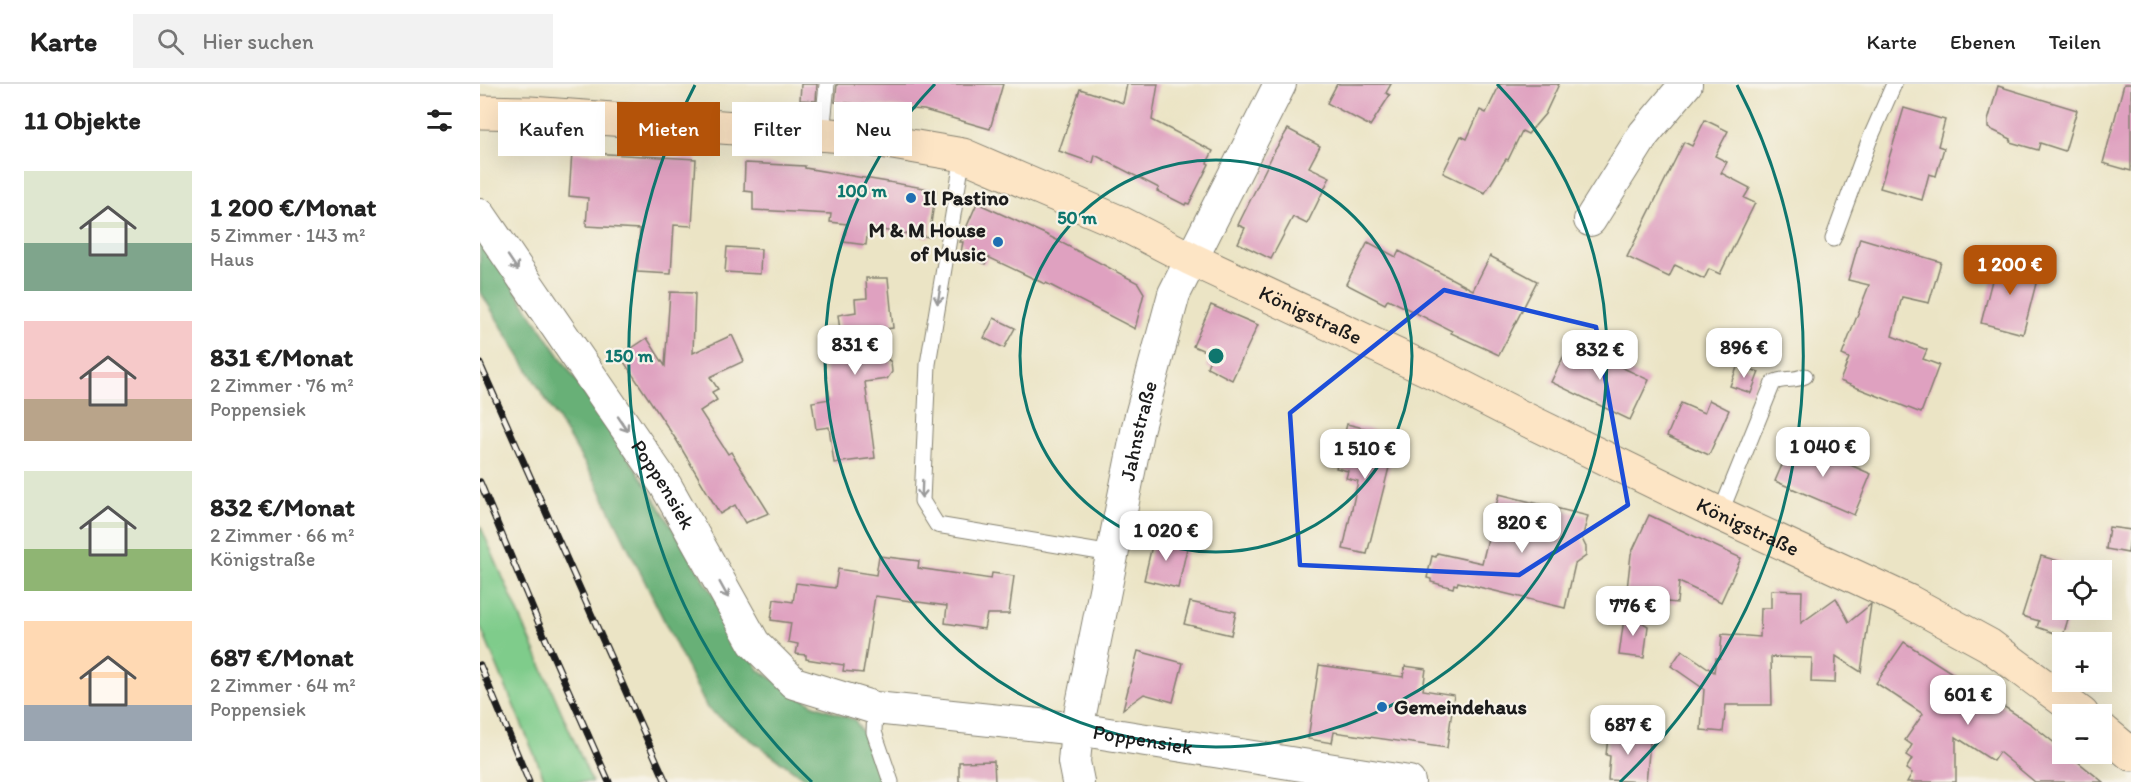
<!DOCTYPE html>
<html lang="de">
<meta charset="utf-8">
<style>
:root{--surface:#fff;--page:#f2f2f2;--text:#222;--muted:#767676;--line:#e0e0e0;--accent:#b45309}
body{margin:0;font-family:Itim,sans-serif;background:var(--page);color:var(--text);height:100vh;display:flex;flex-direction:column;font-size:22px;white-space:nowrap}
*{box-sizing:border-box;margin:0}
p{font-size:20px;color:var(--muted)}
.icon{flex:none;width:33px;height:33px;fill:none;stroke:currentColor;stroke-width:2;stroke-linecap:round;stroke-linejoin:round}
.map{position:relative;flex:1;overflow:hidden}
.drawer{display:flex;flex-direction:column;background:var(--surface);width:480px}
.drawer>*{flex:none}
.guide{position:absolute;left:18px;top:18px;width:570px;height:54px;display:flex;gap:12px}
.controls{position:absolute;left:1572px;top:476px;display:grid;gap:12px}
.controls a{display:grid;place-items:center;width:60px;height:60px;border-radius:0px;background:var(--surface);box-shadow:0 6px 24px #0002;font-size:30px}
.price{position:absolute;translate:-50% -51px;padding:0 14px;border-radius:12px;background:#fff;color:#222;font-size:20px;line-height:39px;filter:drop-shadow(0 2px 3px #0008)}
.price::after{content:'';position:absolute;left:50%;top:36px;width:18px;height:14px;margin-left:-9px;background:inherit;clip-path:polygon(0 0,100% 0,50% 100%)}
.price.current{background:var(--accent);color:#fff}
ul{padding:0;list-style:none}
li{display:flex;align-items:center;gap:18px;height:150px;padding:0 24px}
li span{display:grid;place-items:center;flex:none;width:168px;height:120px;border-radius:0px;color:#555}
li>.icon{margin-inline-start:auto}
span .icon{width:72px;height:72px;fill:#fffc;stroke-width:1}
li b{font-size:26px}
h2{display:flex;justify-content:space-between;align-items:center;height:72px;padding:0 24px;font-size:26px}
.tag{padding:0 21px;border-radius:0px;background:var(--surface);box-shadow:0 6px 24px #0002;font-size:21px;line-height:54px}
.tag.current{background:var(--accent);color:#fff}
header{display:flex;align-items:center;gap:36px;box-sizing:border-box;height:84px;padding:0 30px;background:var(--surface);border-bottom:2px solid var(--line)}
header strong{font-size:28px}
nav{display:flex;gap:33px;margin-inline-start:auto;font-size:21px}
.search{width:420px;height:54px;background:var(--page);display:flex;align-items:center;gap:15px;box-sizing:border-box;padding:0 21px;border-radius:0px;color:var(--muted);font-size:22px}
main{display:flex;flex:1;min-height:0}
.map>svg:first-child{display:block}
</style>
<header>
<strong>Karte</strong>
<div class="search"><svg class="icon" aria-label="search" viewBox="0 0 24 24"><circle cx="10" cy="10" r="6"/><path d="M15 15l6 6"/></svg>Hier suchen</div>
<nav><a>Karte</a><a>Ebenen</a><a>Teilen</a></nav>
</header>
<main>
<section class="drawer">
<h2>11 Objekte<svg class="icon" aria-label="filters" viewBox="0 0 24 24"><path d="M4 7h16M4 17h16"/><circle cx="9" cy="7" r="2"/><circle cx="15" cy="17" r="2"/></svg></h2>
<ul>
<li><span style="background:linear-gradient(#dfe7d0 60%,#7fa58c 0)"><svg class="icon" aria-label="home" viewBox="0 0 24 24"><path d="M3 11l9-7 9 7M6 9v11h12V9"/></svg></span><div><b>1 200 €/Monat</b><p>5 Zimmer · 143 m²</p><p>Haus</p></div></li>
<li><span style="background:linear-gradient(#f6c9c9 65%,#b9a48a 0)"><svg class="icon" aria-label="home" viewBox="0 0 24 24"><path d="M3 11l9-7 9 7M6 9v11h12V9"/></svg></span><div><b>831 €/Monat</b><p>2 Zimmer · 76 m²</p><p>Poppensiek</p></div></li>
<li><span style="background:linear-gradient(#dfe7d0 65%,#8fb573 0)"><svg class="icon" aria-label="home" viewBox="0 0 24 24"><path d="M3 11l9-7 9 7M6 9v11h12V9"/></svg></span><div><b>832 €/Monat</b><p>2 Zimmer · 66 m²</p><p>Königstraße</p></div></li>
<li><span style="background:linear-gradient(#ffd9b3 70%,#9aa5b1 0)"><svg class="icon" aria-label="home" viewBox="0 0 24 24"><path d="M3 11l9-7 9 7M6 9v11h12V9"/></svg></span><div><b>687 €/Monat</b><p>2 Zimmer · 64 m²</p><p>Poppensiek</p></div></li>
</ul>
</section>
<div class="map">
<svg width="1651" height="698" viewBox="0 0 1651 698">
<rect width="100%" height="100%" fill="#f7f3e8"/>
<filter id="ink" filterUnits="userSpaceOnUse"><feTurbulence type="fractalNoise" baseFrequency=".0167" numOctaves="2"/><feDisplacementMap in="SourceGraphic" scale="12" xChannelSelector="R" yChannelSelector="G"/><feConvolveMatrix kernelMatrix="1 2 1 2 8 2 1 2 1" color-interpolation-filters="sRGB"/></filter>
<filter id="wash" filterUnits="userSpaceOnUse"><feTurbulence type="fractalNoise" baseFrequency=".008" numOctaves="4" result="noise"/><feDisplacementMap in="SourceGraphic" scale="24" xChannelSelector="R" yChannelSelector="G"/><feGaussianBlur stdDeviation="1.35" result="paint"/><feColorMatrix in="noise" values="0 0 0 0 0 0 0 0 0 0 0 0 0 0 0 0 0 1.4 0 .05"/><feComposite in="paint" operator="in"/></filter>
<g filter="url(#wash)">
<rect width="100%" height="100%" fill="#ebe4c5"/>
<!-- green -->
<path fill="#7fcc8b" stroke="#4e7454" stroke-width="1.5" d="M0 441 112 698H66L0 542Z"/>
<!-- forest -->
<path fill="#67b077" stroke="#42664a" stroke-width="1.5" d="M0 154 164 397 279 586 332 620 375 636 412 698H329L227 624 116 398 0 207Z"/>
<g id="blocks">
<!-- building -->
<g fill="#dfa1c0">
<path d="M321 0H337L336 17 320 16Z"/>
<path d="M357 0H523L510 45 444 26 355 18Z"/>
<path d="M647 0H678L672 36 733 67 727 79 729 80 709 120 706 119 705 121 677 107 679 104 615 71 613 79 579 67 600 5 643 19Z"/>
<path d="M857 0H911L906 9 910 11 890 42 847 19Z"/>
<path d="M1020 0H1079L1065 30 1048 50 1042 47 1028 76 1026 75 1005 109 963 89 981 52 987 55 1000 26 1006 29Z"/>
<path d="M1644 0H1651V87L1623 79Z"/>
<path d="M1518 2 1597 26 1585 67 1560 59 1558 66 1530 58 1531 55 1508 44V37Z"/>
<path d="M1424 24 1465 36 1458 62 1464 64 1456 92 1449 90 1442 116 1400 104Z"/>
<path d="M1225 36 1248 47 1235 72 1247 78 1241 89 1270 104 1264 114 1275 119 1240 190 1229 185 1224 195 1195 181 1189 193 1147 173 1204 58 1212 62Z"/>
<path d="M808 45 840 62 829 83 850 93 827 140 813 133 791 175 758 159 765 144 758 141 795 66Z"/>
<path d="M92 68 216 75 212 142 194 141 191 190 157 188 160 145 106 142 108 114 89 112Z"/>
<path d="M265 79 325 82V84L456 106 449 153 388 144 386 161 364 158 367 140 350 138 351 130 273 126V108L264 107Z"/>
<path d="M497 119 567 151 658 199 664 209 655 245 566 199 565 200 508 173 505 180 481 168 483 158H480Z"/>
<path d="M1380 154 1461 178 1449 219 1422 213 1412 252 1447 266 1443 275 1459 281 1441 329 1360 297 1369 274 1362 271 1389 201 1368 196Z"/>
<path d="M888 158 916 173 919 167 993 206 1010 172 1057 197 1019 271 971 249 972 247 908 215 905 220 866 200Z"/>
<path d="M247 163 281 165 280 190 245 188Z"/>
<path d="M1518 173 1560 184 1543 250 1501 239Z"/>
<path d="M386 194H408L413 244 373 249 411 278 412 288 407 295 385 298 395 374 354 379 349 343 336 345 332 318 350 315 342 265 362 262 358 231 376 228 375 215 387 214Z"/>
<path d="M190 208 215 209 213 269 252 251 264 277 230 293 238 305 232 308 237 316 220 327 248 370 251 368 289 429 265 439 255 421 240 430 197 357 140 272 167 254 185 282Z"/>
<path d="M731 221 778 241 752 296 727 283 732 270 713 262Z"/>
<path d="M514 234 535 244 524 264 504 254Z"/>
<path d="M1090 259 1169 296 1150 336 1071 298Z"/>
<path d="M1258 281 1279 288 1271 309 1250 302Z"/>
<path d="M1229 316 1249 326 1229 371 1187 352 1201 319 1224 329Z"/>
<path d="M867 340 917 352 887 470 863 465 878 397 866 394 868 387 856 384Z"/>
<path d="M1313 356 1391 390 1374 431 1295 397Z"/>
<path d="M1019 410 1108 432 1102 455 1106 463V472L1095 480 1085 524 978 498 977 501 974 500 973 504 951 498V495L947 494 952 472 956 473 957 469 1002 479Z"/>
<path d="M1169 431 1261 474 1241 518 1199 498 1197 519 1146 514 1151 470Z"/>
<path d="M1629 443 1651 446 1648 469 1626 465Z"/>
<path d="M674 453 708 460 698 504 664 496Z"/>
<path d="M399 472 439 477 438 484 511 495 512 489 534 492 529 530H507L504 545 465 539 467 522 395 512 383 589 363 587 364 581 326 575V571L316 570 318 560 308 558 311 539 291 536 294 515 313 518 316 499 355 504 358 485 396 491Z"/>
<path d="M1561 472 1582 478 1574 503 1582 506V525H1591L1583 552 1557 543 1559 537 1542 532Z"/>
<path d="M1291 506 1322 507 1321 539 1356 514 1369 538 1391 520 1381 588 1356 572 1355 599 1331 598 1332 574 1291 573 1292 621H1246L1243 648 1221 646 1224 605 1191 582 1202 566 1234 588 1236 574H1240L1242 550 1280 553 1281 524H1291Z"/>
<path d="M710 518 756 528 751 551 704 540Z"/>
<path d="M1145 527 1168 542 1164 574 1139 571Z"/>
<path d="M1424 558 1551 640 1582 665V669H1587L1623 698H1555L1519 668 1513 677 1476 653V698H1427L1432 689 1426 685 1432 675 1426 671 1432 661 1425 656 1443 630 1396 599Z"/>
<path d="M658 567 703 579 693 618 664 610 643 625Z"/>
<path d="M839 581 923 593 925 582 946 585 943 606 974 611 967 664 854 648 852 659 828 655Z"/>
<path d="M1129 645 1171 650 1166 698 1128 696 1130 672 1126 671Z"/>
<path d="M514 677 515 698H479V678Z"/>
</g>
</g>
</g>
<g filter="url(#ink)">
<use href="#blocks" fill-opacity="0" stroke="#848070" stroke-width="1.5"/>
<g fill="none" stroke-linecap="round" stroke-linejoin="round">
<defs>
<g id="lane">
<path d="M342 50 347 0"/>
<path d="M483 71 448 280 442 417 457 441 632 470"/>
<path d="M1353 155 1389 57 1414 0"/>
<path d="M1240 430 1293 299C1303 293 1312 298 1325 292"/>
<path d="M395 624 394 648 411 698"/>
</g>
<g id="street">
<path id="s1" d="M0 131 186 402 274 559 314 599 395 624 597 645 929 698"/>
<path d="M1110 136 1164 50 1206 0"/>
<path id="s2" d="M598 698 594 678 597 645 658 343 694 210 800 0"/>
</g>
<g id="secondary">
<path id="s3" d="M0 28 50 29 378 53 483 71 639 138 711 175 961 292 1039 332 1240 430 1430 518 1509 561 1602 630"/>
<path d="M1622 646 1651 670"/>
</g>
</defs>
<!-- lane casing -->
<use href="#lane" stroke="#848070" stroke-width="17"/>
<!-- street casing -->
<use href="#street" stroke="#848070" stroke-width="34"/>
<!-- secondary casing -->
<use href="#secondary" stroke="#848070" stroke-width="35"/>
<!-- lane -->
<use href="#lane" stroke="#fff" stroke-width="15"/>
<!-- street -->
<use href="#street" stroke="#fff" stroke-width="32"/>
<!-- secondary -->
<use href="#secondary" stroke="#fde5c5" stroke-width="33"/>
<defs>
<g id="rail">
<path d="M0 280 186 698"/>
<path d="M0 398 59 540 129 698"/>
<path d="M0 581 49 698"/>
</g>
</defs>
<!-- rail casing -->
<use href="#rail" stroke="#1c1c1c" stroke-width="7"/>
<!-- rail -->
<use href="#rail" stroke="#f7f3e8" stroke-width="4.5" stroke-dasharray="14" stroke-linecap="butt"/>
</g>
<!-- one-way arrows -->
<defs><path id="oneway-shaft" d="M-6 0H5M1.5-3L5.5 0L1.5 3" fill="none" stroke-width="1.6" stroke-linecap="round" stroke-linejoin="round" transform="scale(1.5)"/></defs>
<g stroke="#999">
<use href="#oneway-shaft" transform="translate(33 179) rotate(56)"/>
<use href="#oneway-shaft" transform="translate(459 211) rotate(100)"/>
<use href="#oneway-shaft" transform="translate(143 340) rotate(56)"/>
<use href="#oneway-shaft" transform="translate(442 405) rotate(92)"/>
<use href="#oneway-shaft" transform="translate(244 506) rotate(61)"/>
</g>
</g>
<!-- marked area -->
<path fill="none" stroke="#1d4ed8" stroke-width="4.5" stroke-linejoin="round" d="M964 206 1116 243 1148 421 1039 491 820 481 810 329Z"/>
<!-- distance rings -->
<g fill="none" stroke="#0f766e" stroke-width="3">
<circle cx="736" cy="272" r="196"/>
<path d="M1017 0A391 391 0 1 1 455 0"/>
<path d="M332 698A587 587 0 0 1 215 1M1257 1A587 587 0 0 1 1140 698"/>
</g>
<!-- markers -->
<g fill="#1f6fb2" stroke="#f7f3e8" stroke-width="2">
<circle cx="431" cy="114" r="6"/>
<circle cx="518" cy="158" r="6"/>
<circle cx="902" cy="623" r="6"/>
</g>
<g text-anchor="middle" stroke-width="4.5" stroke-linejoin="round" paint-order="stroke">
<!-- poi labels -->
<g font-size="21" font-weight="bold" fill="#1c1c1c" stroke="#f7f3e8" text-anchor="start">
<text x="443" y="121">Il Pastino</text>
<text x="506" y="153" text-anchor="end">M &amp; M House<tspan x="506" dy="24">of Music</tspan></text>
<text x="914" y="630">Gemeindehaus</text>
</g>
<!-- street labels -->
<g font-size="21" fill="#1c1c1c" stroke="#f7f3e8">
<text dy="7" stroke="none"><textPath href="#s3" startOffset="868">Königstraße</textPath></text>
<text dy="7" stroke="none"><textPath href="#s2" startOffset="358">Jahnstraße</textPath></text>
<text dy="7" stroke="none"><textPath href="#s1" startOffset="326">Poppensiek</textPath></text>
<text dy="7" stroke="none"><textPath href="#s3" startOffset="1354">Königstraße</textPath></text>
<text dy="7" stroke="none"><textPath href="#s1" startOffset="920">Poppensiek</textPath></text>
</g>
</g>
<circle cx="736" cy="272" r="9" fill="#0f766e" stroke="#f7f3e8" stroke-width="3"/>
<g font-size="18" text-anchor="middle" font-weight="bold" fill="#0f766e" stroke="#f7f3e8" stroke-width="4.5" stroke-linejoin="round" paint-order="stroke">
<text x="382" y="113">100 m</text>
<text x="597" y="140">50 m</text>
<text x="149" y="278">150 m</text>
</g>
</svg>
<div class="controls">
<a><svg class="icon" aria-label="locate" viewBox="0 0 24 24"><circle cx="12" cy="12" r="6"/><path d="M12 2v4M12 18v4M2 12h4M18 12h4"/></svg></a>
<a>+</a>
<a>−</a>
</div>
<b class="price current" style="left:1530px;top:212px">1 200 €</b>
<b class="price" style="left:375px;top:292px">831 €</b>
<b class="price" style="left:1264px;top:295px">896 €</b>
<b class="price" style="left:1120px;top:297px">832 €</b>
<b class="price" style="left:1343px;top:394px">1 040 €</b>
<b class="price" style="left:885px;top:396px">1 510 €</b>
<b class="price" style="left:1042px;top:470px">820 €</b>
<b class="price" style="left:686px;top:478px">1 020 €</b>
<b class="price" style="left:1153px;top:553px">776 €</b>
<b class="price" style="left:1488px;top:642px">601 €</b>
<b class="price" style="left:1148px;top:672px">687 €</b>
<div class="guide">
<a class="tag">Kaufen</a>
<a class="tag current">Mieten</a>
<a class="tag">Filter</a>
<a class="tag">Neu</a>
</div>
</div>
</main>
